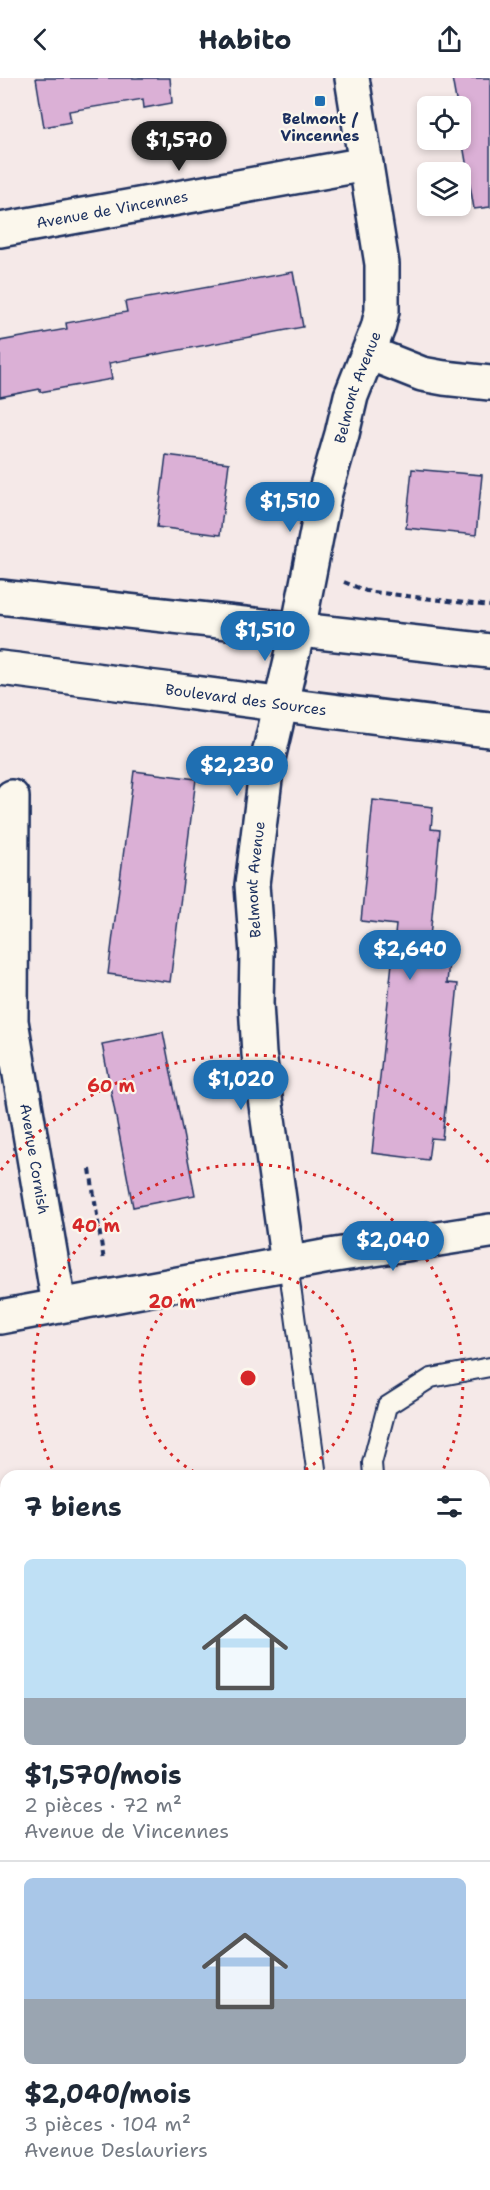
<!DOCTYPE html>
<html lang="fr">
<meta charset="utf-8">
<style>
:root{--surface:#fff;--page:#f6f6f7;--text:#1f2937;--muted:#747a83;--line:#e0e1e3;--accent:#1f6fb2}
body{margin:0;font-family:"Shantell Sans",sans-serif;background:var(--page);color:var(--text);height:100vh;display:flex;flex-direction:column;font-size:22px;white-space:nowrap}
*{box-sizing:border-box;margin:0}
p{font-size:20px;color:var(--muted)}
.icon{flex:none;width:33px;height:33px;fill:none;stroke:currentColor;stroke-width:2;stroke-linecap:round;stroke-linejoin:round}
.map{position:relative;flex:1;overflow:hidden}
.details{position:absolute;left:0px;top:1392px;width:490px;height:720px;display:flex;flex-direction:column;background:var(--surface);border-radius:18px 18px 0 0;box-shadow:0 3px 9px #0003}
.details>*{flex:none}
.fabs{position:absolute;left:417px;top:18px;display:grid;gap:12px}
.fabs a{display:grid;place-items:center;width:54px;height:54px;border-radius:9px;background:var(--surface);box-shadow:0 3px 9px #0003;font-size:30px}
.price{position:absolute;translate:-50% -51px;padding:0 14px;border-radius:21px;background:var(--accent);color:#fff;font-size:20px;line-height:39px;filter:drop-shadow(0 2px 3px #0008)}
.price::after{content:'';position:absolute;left:50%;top:36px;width:18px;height:14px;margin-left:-9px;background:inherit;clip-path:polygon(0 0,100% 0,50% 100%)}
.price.on{background:#222;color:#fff}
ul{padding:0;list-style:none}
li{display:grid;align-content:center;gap:12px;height:318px;padding:0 24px}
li+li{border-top:2px solid var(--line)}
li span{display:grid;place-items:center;height:186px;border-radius:9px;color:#555}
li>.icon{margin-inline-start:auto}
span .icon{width:108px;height:108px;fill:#fffc;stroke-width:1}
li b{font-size:26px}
h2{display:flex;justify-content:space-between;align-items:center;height:72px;padding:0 24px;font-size:26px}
header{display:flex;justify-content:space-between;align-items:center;height:78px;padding:0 24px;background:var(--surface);font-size:27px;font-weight:700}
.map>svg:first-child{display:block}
</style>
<header><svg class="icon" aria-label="back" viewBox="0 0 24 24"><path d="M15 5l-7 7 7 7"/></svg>Habito<svg class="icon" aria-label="share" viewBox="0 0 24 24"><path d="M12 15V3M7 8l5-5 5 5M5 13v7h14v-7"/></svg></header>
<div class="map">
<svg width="490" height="2112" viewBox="0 0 490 2112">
<rect width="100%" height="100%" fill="#f5e9e8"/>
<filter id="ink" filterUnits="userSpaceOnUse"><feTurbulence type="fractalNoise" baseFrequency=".0167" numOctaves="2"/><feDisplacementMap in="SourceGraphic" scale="12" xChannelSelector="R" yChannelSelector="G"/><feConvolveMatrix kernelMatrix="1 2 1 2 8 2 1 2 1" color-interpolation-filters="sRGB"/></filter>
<g filter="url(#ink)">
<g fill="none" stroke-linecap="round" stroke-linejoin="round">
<!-- stream -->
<path stroke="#648eb8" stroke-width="10" d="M484 1920 490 1930"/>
</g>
<!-- building -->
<g fill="#dbb0d6" stroke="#1b2f5e" stroke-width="1.5">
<path d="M36 0H170L172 25 144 30 143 21 69 33 71 44 44 49Z"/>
<path d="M452 0H490V129L474 131 460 49V28H457Z"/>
<path d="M293 194 303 249 109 285 112 301 40 314V311L0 319V263L67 251 66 245 127 234 125 224Z"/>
<path d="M166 377 229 385 220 457 157 449Z"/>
<path d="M412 391 482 397 476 457 406 450Z"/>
<path d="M134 693 196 701 170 904 108 896Z"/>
<path d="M373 722 433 729 431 751 440 752 428 881 449 883 447 905 458 906 442 1061 431 1060 428 1082 372 1075 396 847 361 843Z"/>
<path d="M163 954 195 1117 133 1129 102 966Z"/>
</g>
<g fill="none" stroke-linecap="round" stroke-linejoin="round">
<defs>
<g id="service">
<path d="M288 1186 317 1398"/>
<path d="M373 1398 372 1385 387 1328 431 1300 490 1289"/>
<path d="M484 1467 490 1465"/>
<path d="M484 1644 490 1654"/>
<path d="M484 1831 490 1841"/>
</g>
<g id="minor">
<path id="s1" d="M0 152 366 86"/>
<path d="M369 275 422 296 444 300 490 305"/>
<path id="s2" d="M12 719 11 943 59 1227"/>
<path id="s3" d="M288 1186 259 976 256 925 257 876 252 807 267 685 298 552 324 418 342 356 351 318 378 250 382 233V186L352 0"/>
<path d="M0 1239 329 1178 490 1153"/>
<path d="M0 1798 6 1809"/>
<path d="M174 2106 177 2112"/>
</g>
<g id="secondary">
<path d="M0 519 490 573"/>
<path id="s4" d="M0 590C163 610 326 634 490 652"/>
</g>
</defs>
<!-- service casing -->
<use href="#service" stroke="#1b2f5e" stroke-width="22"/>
<!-- minor casing -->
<use href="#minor" stroke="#1b2f5e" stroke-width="38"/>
<!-- secondary casing -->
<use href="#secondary" stroke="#1b2f5e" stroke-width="38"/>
<!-- path -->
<g stroke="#1b2f5e" stroke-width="4" stroke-dasharray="6 4.5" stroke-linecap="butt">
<path d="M344 504 366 513 490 528"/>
<path d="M90 1091 104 1183"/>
</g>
<!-- service -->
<use href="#service" stroke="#fbf7ec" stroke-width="18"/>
<!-- minor -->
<use href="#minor" stroke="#fbf7ec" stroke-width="33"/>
<!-- secondary -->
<use href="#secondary" stroke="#fbf7ec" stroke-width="33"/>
</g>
</g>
<!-- distance rings -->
<g fill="none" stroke="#d62828" stroke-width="3" stroke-dasharray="3 6">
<path d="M202 1398A108 108 0 1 1 294 1398"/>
<path d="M56 1398A215 215 0 1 1 440 1398"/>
<path d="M1 1092A323 323 0 0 1 490 1086"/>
</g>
<!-- markers -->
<rect fill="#1f6fb2" stroke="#fbf7ec" stroke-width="2" x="314" y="17" width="12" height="12" rx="3"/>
<g text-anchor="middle" stroke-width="4.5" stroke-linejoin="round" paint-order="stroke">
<!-- poi labels -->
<g font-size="15" font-weight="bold" fill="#1b2f5e" stroke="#fbf7ec">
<text x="320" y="46">Belmont /<tspan x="320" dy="17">Vincennes</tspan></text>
</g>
<!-- street labels -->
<g font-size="15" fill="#1b2f5e" stroke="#fbf7ec">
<text dy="5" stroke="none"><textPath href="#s1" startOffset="114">Avenue de Vincennes</textPath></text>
<text dy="5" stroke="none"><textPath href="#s3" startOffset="891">Belmont Avenue</textPath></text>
<text dy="5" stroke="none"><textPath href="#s4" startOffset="248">Boulevard des Sources</textPath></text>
<text dy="5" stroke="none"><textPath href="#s3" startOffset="387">Belmont Avenue</textPath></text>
<text dy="5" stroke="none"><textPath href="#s2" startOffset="364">Avenue Cornish</textPath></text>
</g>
</g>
<circle cx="248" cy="1300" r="9" fill="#d62828" stroke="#fbf7ec" stroke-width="3"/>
<g font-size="18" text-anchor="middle" font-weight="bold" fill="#d62828" stroke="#fbf7ec" stroke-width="4.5" stroke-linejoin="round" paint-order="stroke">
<text x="111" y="1014">60 m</text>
<text x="96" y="1154">40 m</text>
<text x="172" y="1230">20 m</text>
</g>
</svg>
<div class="fabs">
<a><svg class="icon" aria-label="locate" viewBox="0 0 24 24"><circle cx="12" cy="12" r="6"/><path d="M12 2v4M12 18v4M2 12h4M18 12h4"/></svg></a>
<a><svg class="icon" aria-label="layers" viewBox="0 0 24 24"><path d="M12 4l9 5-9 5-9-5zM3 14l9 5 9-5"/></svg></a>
</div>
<b class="price on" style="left:179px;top:94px">$1,570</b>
<b class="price" style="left:290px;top:455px">$1,510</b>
<b class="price" style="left:265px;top:584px">$1,510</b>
<b class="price" style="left:237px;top:719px">$2,230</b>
<b class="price" style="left:410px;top:903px">$2,640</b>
<b class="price" style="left:241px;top:1033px">$1,020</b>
<b class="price" style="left:393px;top:1194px">$2,040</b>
<section class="details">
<h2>7 biens<svg class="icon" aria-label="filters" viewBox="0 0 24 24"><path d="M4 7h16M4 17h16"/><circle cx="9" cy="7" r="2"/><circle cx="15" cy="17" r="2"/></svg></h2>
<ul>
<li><span style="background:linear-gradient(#bfe0f5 75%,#9aa5b1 0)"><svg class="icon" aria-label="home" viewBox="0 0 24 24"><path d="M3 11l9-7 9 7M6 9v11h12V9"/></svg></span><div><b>$1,570/mois</b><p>2 pièces · 72 m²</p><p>Avenue de Vincennes</p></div></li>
<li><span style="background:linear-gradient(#a9c7e8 65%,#9aa5b1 0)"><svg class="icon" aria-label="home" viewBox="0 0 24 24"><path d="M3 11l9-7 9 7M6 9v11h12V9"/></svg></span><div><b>$2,040/mois</b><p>3 pièces · 104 m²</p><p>Avenue Deslauriers</p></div></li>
</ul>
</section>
</div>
